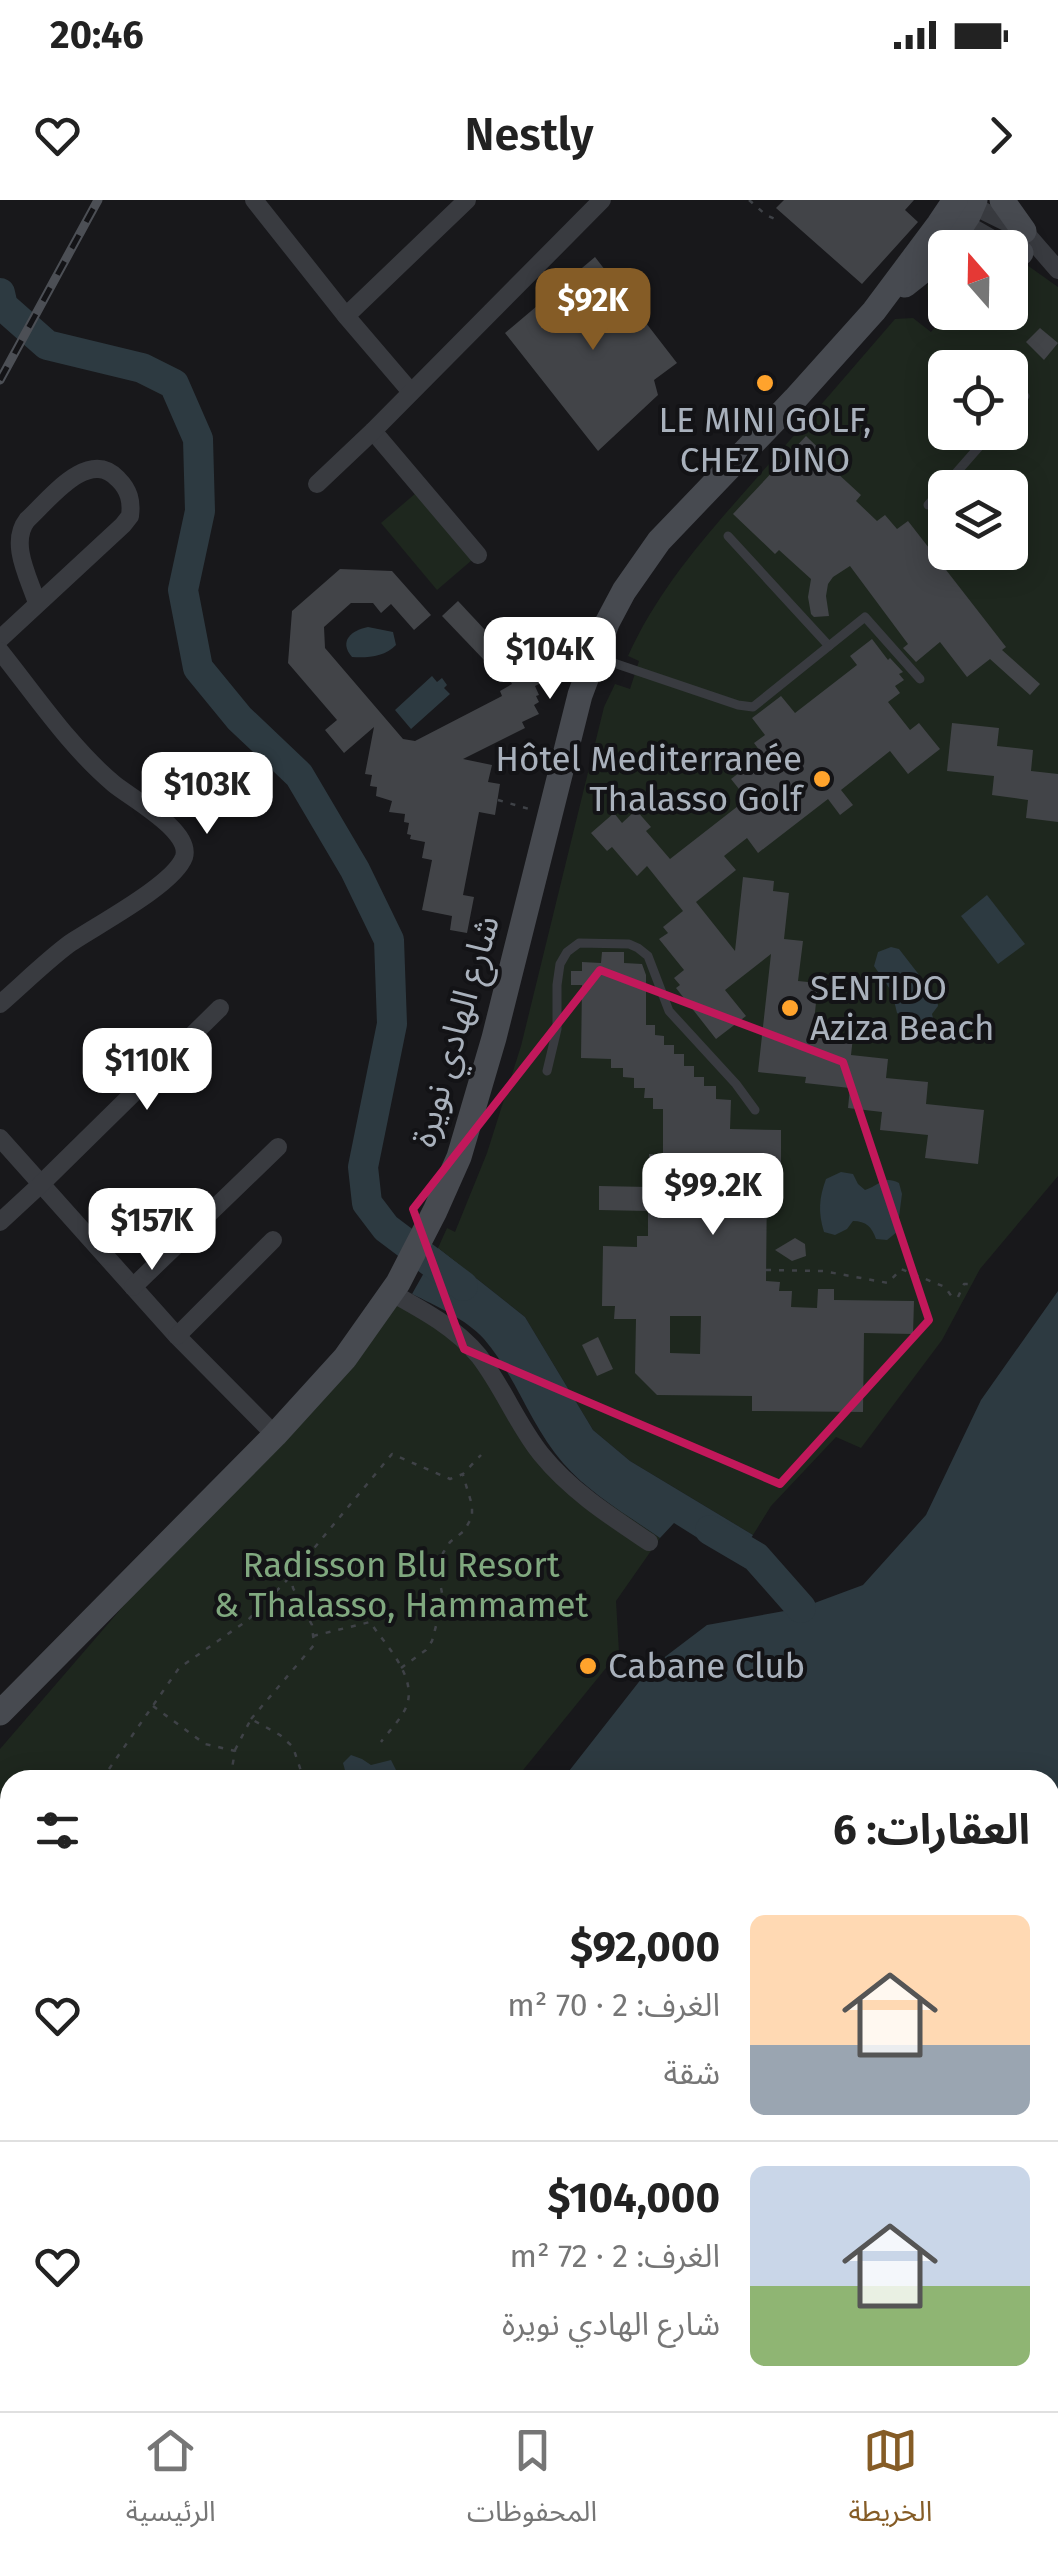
<!DOCTYPE html>
<html lang="ar">
<meta charset="utf-8">
<style>
:root{--surface:#fff;--page:#f2f2f2;--text:#222;--muted:#767676;--line:#e0e0e0;--accent:#855c26}
body{margin:0;font-family:"Fira Sans","Noto Sans Arabic",sans-serif;background:var(--page);color:var(--text);direction:rtl;height:100vh;display:flex;flex-direction:column;font-size:38px;white-space:nowrap}
*{box-sizing:border-box;margin:0}
p{font-size:32px;color:var(--muted)}
.icon{flex:none;width:55px;height:55px;fill:none;stroke:currentColor;stroke-width:2;stroke-linecap:round;stroke-linejoin:round}
.map{position:relative;flex:1;overflow:hidden;direction:ltr}
.side{position:absolute;left:0px;top:1570px;width:1060px;height:642px;display:flex;flex-direction:column;background:var(--surface);border-radius:30px 30px 0 0;box-shadow:0 5px 25px #0003;direction:rtl}
.side>*{flex:none}
.needle{width:65px;rotate:340deg}
.tools{position:absolute;left:928px;top:30px;display:grid;gap:20px}
.tools a{display:grid;place-items:center;width:100px;height:100px;border-radius:15px;background:var(--surface);box-shadow:0 5px 25px #0003;font-size:50px}
.price{position:absolute;translate:-50% -85px;padding:0 22px;border-radius:20px;background:#fff;color:#222;font-size:32px;line-height:65px;filter:drop-shadow(0 2px 5px #0008)}
.price::after{content:'';position:absolute;left:50%;top:60px;width:30px;height:22px;margin-left:-15px;background:inherit;clip-path:polygon(0 0,100% 0,50% 100%)}
.price.current{background:var(--accent);color:#fff}
ul{padding:0;list-style:none}
li{display:flex;align-items:center;gap:30px;height:250px;padding:0 30px}
li+li{border-top:2px solid var(--line)}
li span{display:grid;place-items:center;flex:none;width:280px;height:200px;border-radius:15px;color:#555}
li>.icon{margin-inline-start:auto}
span .icon{width:120px;height:120px;fill:#fffc;stroke-width:1}
li b{font-size:42px}
h2{display:flex;justify-content:space-between;align-items:center;height:120px;padding:0 30px;font-size:42px}
.status{display:flex;justify-content:space-between;align-items:center;height:70px;padding:0 50px;background:var(--surface);direction:ltr}
.status svg{height:28px;fill:currentColor}
header{display:flex;justify-content:space-between;align-items:center;height:130px;padding:0 30px;background:var(--surface);font-size:45px;font-weight:600}
.dock{display:flex;justify-content:space-around;align-items:center;height:140px;border-top:2px solid var(--line);background:var(--surface);font-size:28px;color:var(--muted)}
.dock a{display:grid;justify-items:center;gap:5px}
.dock .current{color:var(--accent)}
.map>svg:first-child{display:block}
</style>
<div class="status"><b>20:46</b><svg viewBox="0 0 49 12"><path d="M0 12V9h3v3zM5 12V6h3v6zM10 12V3h3v9zM15 12V0h3v12zM26 1h20v11H26zM47 4h2v5h-2z"/></svg></div>
<header><svg class="icon" aria-label="forward" viewBox="0 0 24 24"><path d="M9 5l7 7-7 7"/></svg>Nestly<svg class="icon" aria-label="heart" viewBox="0 0 24 24"><path d="M12 20l-8-8c-3-5 5-10 8-4 3-6 11-1 8 4z"/></svg></header>
<div class="map">
<svg width="1058" height="2211" viewBox="0 0 1058 2211">
<rect width="100%" height="100%" fill="#18181b"/>
<!-- green -->
<g fill="#1e271e" fill-rule="evenodd">
<path d="M1010 58 1027 65 1058 87V976L980 1069 942 1140 861 1248 836 1237 771 1306 753 1335 630 1261 593 1230 525 1117 438 1048 447 1028 455 1032 487 953 521 846 604 507 615 484 630 489 639 461 628 456C662 381 715 326 769 264 811 216 853 168 895 119L913 118 931 132 944 117 928 102 927 85 945 70V112H1010ZM945 168H1010V232H945ZM945 288H1010V352H945Z"/>
<path d="M416 293 472 360 437 390 381 323Z"/>
<path d="M390 1097 439 1117 558 1269 660 1338 616 1401 619 1452 515 1580H10V2202L121 2203 116 2211H0V1549Z"/>
</g>
<!-- water -->
<g fill="#2d3a41">
<path d="M368 427 393 432 396 445C385 457 367 458 352 457 338 441 352 430 368 427Z"/>
<path d="M432 476 437 482 442 478 447 485 444 488 450 494 411 529 395 510Z"/>
<path d="M987 695 1025 744 998 764 961 716Z"/>
<path d="M891 747 899 749 937 798 938 806 932 814 935 826 930 829 897 813 892 792 874 766 878 752Z"/>
<path d="M841 972 853 974 858 984 865 990C880 985 883 975 899 983L902 994 897 1032 887 1040 876 1039C872 1027 866 1021 853 1021L847 1029 835 1035 824 1032C818 1012 819 998 826 979Z"/>
<path d="M438 1048 525 1117 593 1230 630 1261 753 1335 736 1362 674 1323 660 1338C627 1315 589 1293 563 1263 530 1225 516 1176 484 1139 466 1119 436 1106 412 1094Z"/>
<path d="M1058 1091V2211H192L197 2202H1050V1580H562L649 1469 707 1425 801 1408 863 1385 926 1315 981 1200Z"/>
<path d="M351 1555 362 1559 371 1565 391 1560 400 1578 409 1580H363L346 1574 343 1563Z"/>
</g>
<g fill="none" stroke-linecap="round" stroke-linejoin="round">
<!-- river -->
<g stroke="#2d3a41" stroke-width="30">
<path d="M0 93 3 106 47 145 142 168 174 184 198 239 200 311 183 390 198 468 239 518 299 575 355 670 389 740 392 824 363 967 367 1003 386 1028 463 1086"/>
<path d="M710 1330 756 1357 801 1408"/>
</g>
</g>
<!-- building -->
<g fill="#424448" fill-rule="evenodd">
<path d="M784 0H914L905 10 918 22 862 84 776 8Z"/>
<path d="M595 57 677 163 654 180 658 195 598 251 505 133Z"/>
<path d="M1040 128 1058 143 1044 160 1026 142Z"/>
<path d="M806 236 839 268 836 272 861 295 856 301 877 321 885 315 897 329 908 321 1006 447 1002 450 1040 484 1030 495 990 459 967 477 940 442 916 462 903 448 908 444 850 366 833 377 828 384 826 396 829 416 814 417 811 414 808 397 811 379 779 350 775 354 733 314Z"/>
<path d="M340 369 392 371 431 415 414 430 391 404 381 413 373 403H351L324 427 325 448 403 539 415 541 502 496 500 491 512 484 508 476 542 459 550 474 544 478 545 481 535 486 539 495 536 496 539 502 534 505 539 514 522 522 525 528 463 559 492 565 488 582 500 584 495 615 479 612 463 695 474 697 467 733 450 730 452 716 422 710 432 660 422 658 425 642 410 639 411 635 407 634 409 623 404 622 405 614 389 612 392 601 376 596 377 587 370 586 372 575 365 574 374 527 344 553 325 530 337 520 288 463 292 411Z"/>
<path d="M458 401 500 446 485 461 442 416Z"/>
<path d="M872 439 888 460 890 458 903 472 899 474 904 480 895 486 900 493 888 502 910 530 919 523 940 549 908 574 890 551 841 590 853 605 840 615 828 599 758 653 747 638 724 656 736 670 696 702 735 751 743 677 774 681 773 691 789 693 784 739 803 741 798 781 818 783 813 832 853 837 851 855 888 859 886 878 928 882 926 904 984 910 978 964 925 958 928 935 880 930 882 912 848 908 850 888 805 883 806 877 758 872 771 754 725 790 746 816 716 839 676 788 680 785 674 778 684 770 659 739 668 733 663 727 683 711 647 666 637 676 612 647 607 651 591 633 614 613 622 623 636 610 651 627 646 631 670 659 747 599 731 579 763 555 754 543 765 535 752 518 781 496 795 513 857 465 850 456Z"/>
<path d="M952 523 999 528 997 546 1033 550 1031 571 1058 574V622L1026 618 1028 600 992 595 994 576 947 571Z"/>
<path d="M602 752H624V763L642 764 646 775V825H655V835L664 836V845H674V854H684V866H694V877H704V886H716V899L731 900 730 929 781 930V983H767L766 1081 780 1082 779 1091H792L791 1107 817 1108 818 1089H834V1100L914 1101 913 1134 864 1133 863 1212 752 1211V1196L657 1195 635 1173 636 1119H614L615 1106H602L603 1046 637 1047V1036H648V1011L599 1010V986L648 987 649 954 663 955V909H653V898H644L645 888H634V878L623 877V868H611V859L581 858 582 785H571V771H582V762L601 763ZM670 1116H701L700 1154 670 1153Z"/>
<path d="M795 1038 805 1044 806 1056 792 1061 775 1050Z"/>
<path d="M598 1137 613 1169 597 1176 582 1145Z"/>
</g>
<g fill="none" stroke-linecap="round" stroke-linejoin="round">
<!-- path -->
<g stroke="#3f4247" stroke-width="2.5" stroke-dasharray="5 8" stroke-linecap="butt">
<path d="M749 0 766 15 777 20"/>
<path d="M498 600 529 609"/>
<path d="M766 1070 823 1071 888 1083 901 1069 945 1087 952 1097H958L964 1084H971"/>
<path d="M313 1436 370 1422C384 1443 414 1473 408 1501 406 1514 389 1531 381 1542"/>
<path d="M401 1468 426 1450 432 1441 441 1407 442 1393 438 1373 443 1353 450 1342 464 1331 472 1317V1305L463 1275"/>
<path d="M153 1506 205 1544 235 1551 230 1580"/>
<path d="M251 1519 314 1445 312 1425 293 1388 291 1376 392 1254 450 1279 463 1274 481 1255"/>
<path d="M235 1550 251 1519 280 1535 293 1547 304 1580"/>
<path d="M109 1569 179 1468 248 1420 290 1377"/>
<path d="M0 1746 10 1754"/>
</g>
<!-- lane -->
<g stroke="#393b40" stroke-width="9">
<path d="M1010 213 1025 196"/>
<path d="M928 305 992 232"/>
<path d="M728 336 829 446"/>
<path d="M596 457 738 505 753 507 865 417 920 479"/>
<path d="M547 871 557 829V785L560 764 567 752 579 743 629 744 638 748 648 756 669 811 736 884 755 910"/>
</g>
<!-- street -->
<g stroke="#393b40" stroke-width="18">
<path d="M254 0 346 116"/>
<path d="M963 1 1024 31 1058 70"/>
<path d="M956 18 1008 48"/>
<path d="M411 192 346 116 467 0"/>
<path d="M373 231 478 355"/>
<path d="M317 284 373 231 602 0"/>
<path d="M0 439 123 325 130 316C132 301 129 290 118 279 88 247 49 300 27 320 9 343 29 378 37 403"/>
<path d="M0 451C36 496 70 547 114 584 131 598 192 631 184 657 174 685 95 726 69 744 45 762 23 784 0 804"/>
<path d="M0 938 177 1136 275 1235"/>
<path d="M0 1022 41 984 220 808"/>
<path d="M133 1087 278 947"/>
<path d="M392 1093C423 1110 456 1128 479 1156 503 1187 517 1224 541 1254 571 1291 610 1316 649 1342"/>
<path d="M177 1136 273 1040"/>
<path d="M97 2211 102 2202"/>
</g>
<!-- secondary -->
<g stroke="#474a50" stroke-width="25">
<path d="M1002 0 1024 31"/>
<path d="M947 48 968 16 975 0"/>
<path d="M1010 53H1021"/>
<path d="M905 85 939 58 945 50"/>
<path d="M0 1513 275 1235 345 1158 398 1083 435 1011 459 957 494 838 580 495 607 423 624 391 659 341 795 199 874 111 939 24 955 0"/>
</g>
<defs>
<path id="rail" d="M0 180 98 0"/>
</defs>
<!-- rail casing -->
<use href="#rail" stroke="#4c4f55" stroke-width="9"/>
<!-- rail -->
<use href="#rail" stroke="#131316" stroke-width="5" stroke-dasharray="15" stroke-linecap="butt"/>
</g>
<!-- marked area -->
<path fill="none" stroke="#c2185b" stroke-width="8" stroke-linejoin="round" d="M600 770 843 862 929 1120 780 1284 464 1149 413 1009Z"/>
<!-- markers -->
<g fill="#ffa32c" stroke="#131316" stroke-width="4">
<circle cx="765" cy="183" r="10"/>
<circle cx="822" cy="579" r="10"/>
<circle cx="790" cy="808" r="10"/>
<circle cx="588" cy="1466" r="10"/>
</g>
<g text-anchor="middle" stroke-width="8" stroke-linejoin="round" paint-order="stroke">
<!-- poi labels -->
<g font-size="35" fill="#a9b1bc" stroke="#131316" text-anchor="start">
<text x="765" y="232" text-anchor="middle">LE MINI GOLF,<tspan x="765" dy="40">CHEZ DINO</tspan></text>
<text x="802" y="571" text-anchor="end">Hôtel Mediterranée<tspan x="802" dy="40">Thalasso Golf</tspan></text>
<text x="810" y="800">SENTIDO<tspan x="810" dy="40">Aziza Beach</tspan></text>
<text x="608" y="1478">Cabane Club</text>
</g>
<!-- street labels -->
<g font-size="35" fill="#a9b1bc" stroke="#131316">
<text transform="translate(455 831) rotate(-74)" y="12">شارع الهادي نويرة</text>
</g>
<!-- park labels -->
<g font-size="35" fill="#80a87f" stroke="#131316">
<text x="401" y="1377">Radisson Blu Resort<tspan x="401" dy="40">&amp; Thalasso, Hammamet</tspan></text>
</g>
</g>
</svg>
<div class="tools">
<a><svg class="needle" viewBox="-14 -14 28 28"><path d="M0-13l5 13h-10z" fill="#e53935"/><path d="M0 13l5-13h-10z" fill="#767676"/></svg></a>
<a><svg class="icon" aria-label="locate" viewBox="0 0 24 24"><circle cx="12" cy="12" r="6"/><path d="M12 2v4M12 18v4M2 12h4M18 12h4"/></svg></a>
<a><svg class="icon" aria-label="layers" viewBox="0 0 24 24"><path d="M12 4l9 5-9 5-9-5zM3 14l9 5 9-5"/></svg></a>
</div>
<b class="price current" style="left:593px;top:153px">$92K</b>
<b class="price" style="left:550px;top:502px">$104K</b>
<b class="price" style="left:207px;top:637px">$103K</b>
<b class="price" style="left:147px;top:913px">$110K</b>
<b class="price" style="left:713px;top:1038px">$99.2K</b>
<b class="price" style="left:152px;top:1073px">$157K</b>
<section class="side">
<h2>العقارات: 6<svg class="icon" aria-label="filters" viewBox="0 0 24 24"><path d="M4 7h16M4 17h16"/><circle cx="9" cy="7" r="2"/><circle cx="15" cy="17" r="2"/></svg></h2>
<ul>
<li><span style="background:linear-gradient(#ffd9b3 65%,#9aa5b1 0)"><svg class="icon" aria-label="home" viewBox="0 0 24 24"><path d="M3 11l9-7 9 7M6 9v11h12V9"/></svg></span><div><b>$92,000</b><p>الغرف: 2 · 70 m²</p><p>شقة</p></div><svg class="icon" aria-label="heart" viewBox="0 0 24 24"><path d="M12 20l-8-8c-3-5 5-10 8-4 3-6 11-1 8 4z"/></svg></li>
<li><span style="background:linear-gradient(#c9d6e8 60%,#8fb573 0)"><svg class="icon" aria-label="home" viewBox="0 0 24 24"><path d="M3 11l9-7 9 7M6 9v11h12V9"/></svg></span><div><b>$104,000</b><p>الغرف: 2 · 72 m²</p><p>شارع الهادي نويرة</p></div><svg class="icon" aria-label="heart" viewBox="0 0 24 24"><path d="M12 20l-8-8c-3-5 5-10 8-4 3-6 11-1 8 4z"/></svg></li>
</ul>
</section>
</div>
<nav class="dock">
<a class="current"><svg class="icon" aria-label="map" viewBox="0 0 24 24"><path d="M3 6l6-2 6 2 6-2v14l-6 2-6-2-6 2zM9 4v14M15 6v14"/></svg>الخريطة</a>
<a><svg class="icon" aria-label="saved" viewBox="0 0 24 24"><path d="M7 4h10v16l-5-4-5 4z"/></svg>المحفوظات</a>
<a><svg class="icon" aria-label="home" viewBox="0 0 24 24"><path d="M3 11l9-7 9 7M6 9v11h12V9"/></svg>الرئيسية</a>
</nav>
